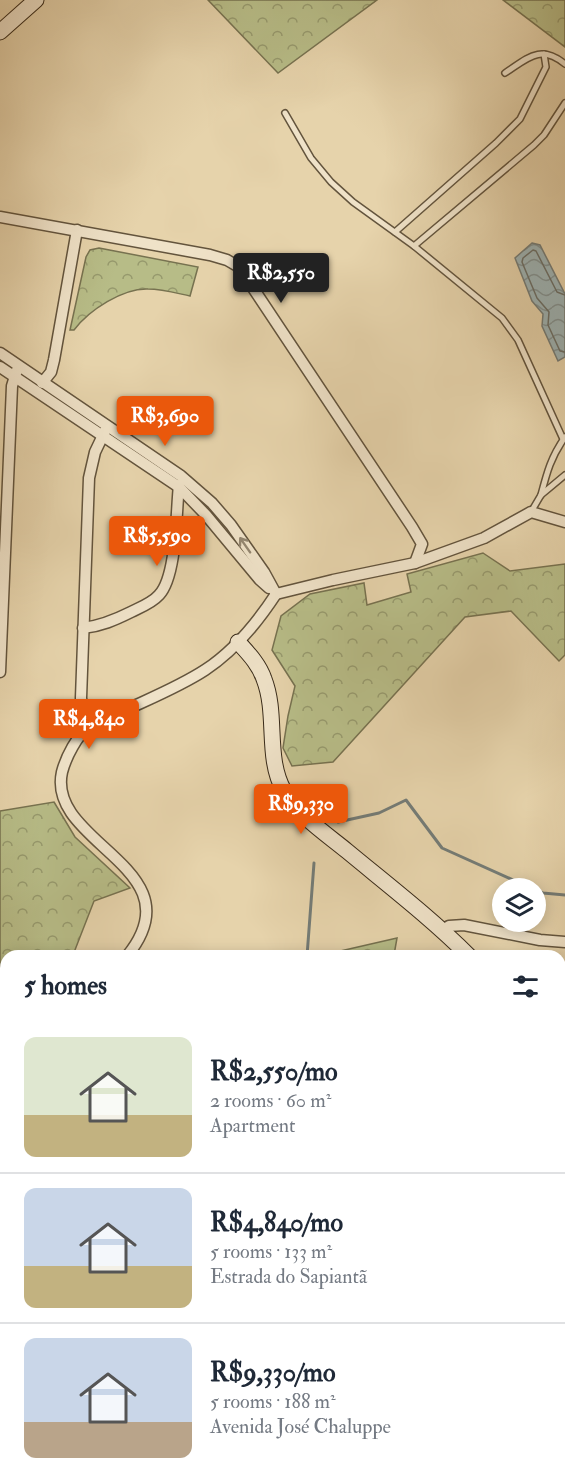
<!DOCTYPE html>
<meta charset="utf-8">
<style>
:root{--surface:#fff;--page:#f6f6f7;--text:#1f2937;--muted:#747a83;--line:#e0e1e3;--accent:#ea580c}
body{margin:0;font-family:"IM FELL Double Pica",serif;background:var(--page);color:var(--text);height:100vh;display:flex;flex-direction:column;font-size:22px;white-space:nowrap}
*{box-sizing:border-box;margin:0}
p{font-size:20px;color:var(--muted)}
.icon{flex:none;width:33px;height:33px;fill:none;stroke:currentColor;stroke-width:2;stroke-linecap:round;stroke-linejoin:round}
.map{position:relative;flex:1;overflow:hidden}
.side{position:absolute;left:0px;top:950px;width:566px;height:536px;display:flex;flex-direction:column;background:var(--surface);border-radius:18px 18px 0 0;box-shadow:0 3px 15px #0003}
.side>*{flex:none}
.controls{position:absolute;left:492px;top:878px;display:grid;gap:12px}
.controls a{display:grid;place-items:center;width:54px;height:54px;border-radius:50%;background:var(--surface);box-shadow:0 3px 15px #0003;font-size:30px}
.price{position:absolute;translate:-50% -51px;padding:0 14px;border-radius:6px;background:var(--accent);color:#fff;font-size:20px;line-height:39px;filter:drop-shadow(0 2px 3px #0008)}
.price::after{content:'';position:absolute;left:50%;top:36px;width:18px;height:14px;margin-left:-9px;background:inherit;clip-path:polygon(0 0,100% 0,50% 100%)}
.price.current{background:#222;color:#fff}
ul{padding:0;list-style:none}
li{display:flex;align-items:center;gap:18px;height:150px;padding:0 24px}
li+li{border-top:2px solid var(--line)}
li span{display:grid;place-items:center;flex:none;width:168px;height:120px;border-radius:12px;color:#555}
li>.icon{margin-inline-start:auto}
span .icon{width:72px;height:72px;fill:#fffc;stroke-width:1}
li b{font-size:26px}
h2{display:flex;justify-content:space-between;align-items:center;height:72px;padding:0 24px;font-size:26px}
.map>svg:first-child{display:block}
</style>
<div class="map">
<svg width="565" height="1484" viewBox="0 0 565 1484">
<defs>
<pattern id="forest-crowns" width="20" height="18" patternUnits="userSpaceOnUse" patternTransform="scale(1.5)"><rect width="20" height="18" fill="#b7bc87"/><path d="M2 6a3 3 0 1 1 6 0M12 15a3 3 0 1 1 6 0" fill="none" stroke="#96996d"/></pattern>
<pattern id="water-waves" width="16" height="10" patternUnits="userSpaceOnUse" patternTransform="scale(1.5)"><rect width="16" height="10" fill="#9db4b6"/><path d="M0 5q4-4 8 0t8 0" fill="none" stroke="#819293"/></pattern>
</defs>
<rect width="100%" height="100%" fill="#e6d3ab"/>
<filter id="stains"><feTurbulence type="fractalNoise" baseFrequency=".00333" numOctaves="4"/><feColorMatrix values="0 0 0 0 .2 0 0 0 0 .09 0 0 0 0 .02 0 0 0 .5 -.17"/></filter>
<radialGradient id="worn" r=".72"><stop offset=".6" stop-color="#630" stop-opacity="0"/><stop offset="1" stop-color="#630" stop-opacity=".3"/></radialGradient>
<!-- forest -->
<g fill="url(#forest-crowns)" stroke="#777250" stroke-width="1.5">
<path d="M208 0H377L278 73Z"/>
<path d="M503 0H565V47Z"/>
<path d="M99 248 198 267 190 296C176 293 162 289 148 289 123 288 89 310 74 330H70L86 257 90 250Z"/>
<path d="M483 553 510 571 565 564V655L559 661 511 611 465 617 333 762 292 766 283 748 288 716 295 686 272 650 281 616 310 594 364 583 367 605 411 592 407 574Z"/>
<path d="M54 802 75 837 130 888 94 901 73 955 6 956V977L0 978V811Z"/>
<path d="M397 938 394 955H323Z"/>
<path d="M234 1479H444L446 1484H227Z"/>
</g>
<!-- water -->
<g fill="url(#water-waves)" stroke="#747c77" stroke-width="1.5">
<path d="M532 243 540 245 565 294V357L558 361 542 326 543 314 532 301 515 258Z"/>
<path d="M6 1441V1479H79L77 1484H0V1444Z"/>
</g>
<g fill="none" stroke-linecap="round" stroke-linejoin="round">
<!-- shore -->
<path stroke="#6a6e67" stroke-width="1.5" d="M565 295 557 292 536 251 533 250 523 258 522 262 537 298 549 312 548 325 560 351 565 352"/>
<!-- stream -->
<g stroke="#747c77" stroke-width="3">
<path d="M338 822 379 813 406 800 442 848 531 888"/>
<path d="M536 890 543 893 565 895"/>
<path d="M307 956 314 863"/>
</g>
<defs>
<g id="lane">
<path d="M505 73C528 58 540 44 565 64"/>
<path d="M285 113 311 158 331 182 353 202 414 246 502 318 518 340 563 439"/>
<path d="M395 232 496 143 520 119 546 67 544 54"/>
<path d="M414 246 534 145 544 135 565 103"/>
<path d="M541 495C547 472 551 457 565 437"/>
<path d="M531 512 541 495 565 475"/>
</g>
<g id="street">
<path d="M0 217 210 255 227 260 239 267 412 527 422 544 415 563"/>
<path d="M0 353 181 476 212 503 231 525 264 572 276 594"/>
<path d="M0 367 179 487 206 515 260 580 269 588"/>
<path d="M42 383 51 372 54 360 77 230"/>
<path d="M276 594 333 580 415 563 484 538 531 512 565 522"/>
<path d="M83 628C101 626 115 620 131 612 141 607 152 603 159 595 177 576 176 511 179 485"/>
<path d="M0 672 12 386 17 370"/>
<path d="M89 726 83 713 81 698 89 478 95 452 106 429"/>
<path d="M442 930 449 926 464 925 540 940 565 942"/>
<path d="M127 956C199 868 46 844 62 772 66 757 77 735 90 726 103 717 118 714 132 707 156 696 182 685 205 670 234 651 257 623 276 594"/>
<path d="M0 993 6 990"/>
<path d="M560 1009 565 1008"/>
<path d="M560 1028 565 1032"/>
<path d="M0 1047 6 1045"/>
<path d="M0 1173 6 1182"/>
<path d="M0 1382 6 1380"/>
<path d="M116 1484 118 1479"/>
<path d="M522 1484 524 1479"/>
</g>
<g id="secondary">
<path d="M0 32 36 0"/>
<path d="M238 642C248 653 259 664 264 679 278 715 265 757 284 791 299 816 325 833 347 851 388 885 431 918 469 956"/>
<path d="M560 1061 565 1069"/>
</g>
</defs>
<!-- lane casing -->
<use href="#lane" stroke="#63543d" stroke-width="8"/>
<!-- street casing -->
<use href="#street" stroke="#63543d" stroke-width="13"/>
<!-- secondary casing -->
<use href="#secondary" stroke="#372918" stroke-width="17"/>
<!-- path -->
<g stroke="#372918" stroke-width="2" stroke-dasharray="4.5 3" stroke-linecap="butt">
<path d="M152 1480 163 1482 168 1479"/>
<path d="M100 1484 102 1479"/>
<path d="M139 1484 152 1479"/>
<path d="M211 1484 219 1479"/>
</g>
<!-- lane -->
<use href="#lane" stroke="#efe2c8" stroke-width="5"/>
<!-- street -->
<use href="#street" stroke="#efe2c8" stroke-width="10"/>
<!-- secondary -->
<use href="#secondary" stroke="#efe2c8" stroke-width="15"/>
</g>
<!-- one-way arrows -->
<defs><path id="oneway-shaft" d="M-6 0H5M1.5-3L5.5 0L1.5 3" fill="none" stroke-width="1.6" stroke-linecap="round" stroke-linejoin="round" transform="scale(1.5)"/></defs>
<use stroke="#938670" href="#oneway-shaft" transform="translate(245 545) rotate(-125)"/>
<rect width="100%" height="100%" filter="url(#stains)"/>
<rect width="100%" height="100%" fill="url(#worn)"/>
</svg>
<div class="controls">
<a><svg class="icon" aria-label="layers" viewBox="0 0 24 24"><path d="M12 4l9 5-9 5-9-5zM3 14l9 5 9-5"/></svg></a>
</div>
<b class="price current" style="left:281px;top:304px">R$2,550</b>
<b class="price" style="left:165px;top:447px">R$3,690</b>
<b class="price" style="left:157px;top:567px">R$5,590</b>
<b class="price" style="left:89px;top:750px">R$4,840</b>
<b class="price" style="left:301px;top:835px">R$9,330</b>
<section class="side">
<h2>5 homes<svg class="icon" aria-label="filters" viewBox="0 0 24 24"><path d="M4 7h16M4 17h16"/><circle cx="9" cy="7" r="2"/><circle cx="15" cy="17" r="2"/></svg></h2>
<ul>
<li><span style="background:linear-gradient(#dfe7d0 65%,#c2b280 0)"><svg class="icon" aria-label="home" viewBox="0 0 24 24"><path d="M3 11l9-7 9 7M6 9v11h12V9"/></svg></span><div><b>R$2,550/mo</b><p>2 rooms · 60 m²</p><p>Apartment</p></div></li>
<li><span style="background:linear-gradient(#c9d6e8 65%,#c2b280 0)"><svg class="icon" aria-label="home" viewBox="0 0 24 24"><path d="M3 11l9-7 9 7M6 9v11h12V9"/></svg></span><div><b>R$4,840/mo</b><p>5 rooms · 133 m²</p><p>Estrada do Sapiantã</p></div></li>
<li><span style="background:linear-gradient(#c9d6e8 70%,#b9a48a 0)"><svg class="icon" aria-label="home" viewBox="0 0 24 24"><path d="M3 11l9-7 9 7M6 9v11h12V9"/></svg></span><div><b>R$9,330/mo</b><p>5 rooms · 188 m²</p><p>Avenida José Chaluppe</p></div></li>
</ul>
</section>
</div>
